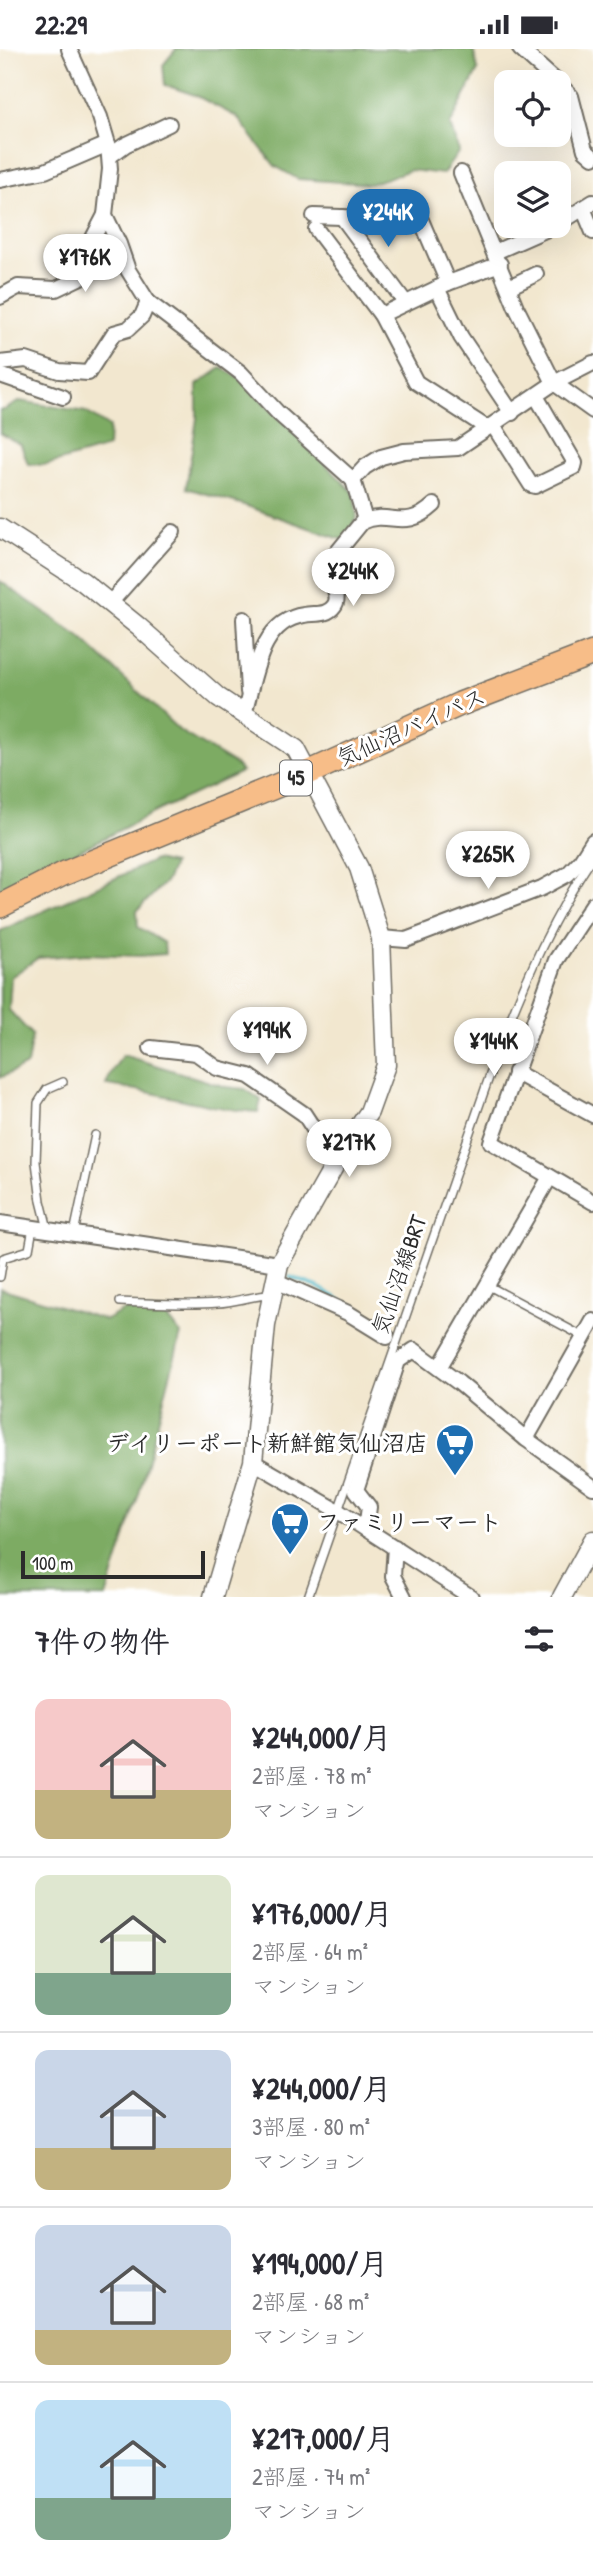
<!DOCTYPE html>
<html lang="ja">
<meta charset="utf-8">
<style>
:root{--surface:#fff;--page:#f2f2f3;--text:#2b2b33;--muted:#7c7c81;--line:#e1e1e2;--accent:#1f6fb2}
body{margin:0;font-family:"Patrick Hand","Klee One",sans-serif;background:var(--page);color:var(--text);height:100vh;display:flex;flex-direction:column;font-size:26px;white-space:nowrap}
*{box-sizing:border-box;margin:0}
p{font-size:23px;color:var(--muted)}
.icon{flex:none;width:38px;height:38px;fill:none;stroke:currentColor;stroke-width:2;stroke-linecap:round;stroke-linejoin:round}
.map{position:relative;height:1548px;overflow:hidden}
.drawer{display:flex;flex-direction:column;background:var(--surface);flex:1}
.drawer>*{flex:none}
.fabs{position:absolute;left:494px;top:21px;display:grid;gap:14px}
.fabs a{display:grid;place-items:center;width:77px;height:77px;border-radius:14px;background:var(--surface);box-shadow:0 7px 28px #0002;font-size:35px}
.scale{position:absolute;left:21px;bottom:18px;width:184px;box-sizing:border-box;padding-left:7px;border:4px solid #2b2b2b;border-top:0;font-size:19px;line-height:24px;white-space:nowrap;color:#2b2b2b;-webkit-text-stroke:5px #fff;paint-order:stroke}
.price{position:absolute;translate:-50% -60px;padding:0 16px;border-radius:24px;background:#fff;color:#222;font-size:23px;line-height:46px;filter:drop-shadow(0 2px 4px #0008)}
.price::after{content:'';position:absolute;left:50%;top:42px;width:21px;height:16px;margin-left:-10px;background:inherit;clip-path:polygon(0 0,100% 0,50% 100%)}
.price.active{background:var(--accent);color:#fff}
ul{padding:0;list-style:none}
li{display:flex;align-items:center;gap:21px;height:175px;padding:0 35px}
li+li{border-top:2px solid var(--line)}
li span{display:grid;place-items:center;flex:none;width:196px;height:140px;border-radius:14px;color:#555}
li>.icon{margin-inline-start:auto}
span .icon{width:84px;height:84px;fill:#fffc;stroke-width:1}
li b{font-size:30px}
h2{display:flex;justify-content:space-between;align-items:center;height:84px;padding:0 35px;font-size:30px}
.status{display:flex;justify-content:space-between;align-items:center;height:49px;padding:0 35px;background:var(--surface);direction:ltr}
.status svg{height:19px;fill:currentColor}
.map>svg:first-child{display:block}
</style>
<div class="status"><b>22:29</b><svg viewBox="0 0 49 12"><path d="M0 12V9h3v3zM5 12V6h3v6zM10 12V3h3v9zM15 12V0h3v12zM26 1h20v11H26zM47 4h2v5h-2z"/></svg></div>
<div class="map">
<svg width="593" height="1548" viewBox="0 0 593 1548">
<rect width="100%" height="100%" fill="#fff"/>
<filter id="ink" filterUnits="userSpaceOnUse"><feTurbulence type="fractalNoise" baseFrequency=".0143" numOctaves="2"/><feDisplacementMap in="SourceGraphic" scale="14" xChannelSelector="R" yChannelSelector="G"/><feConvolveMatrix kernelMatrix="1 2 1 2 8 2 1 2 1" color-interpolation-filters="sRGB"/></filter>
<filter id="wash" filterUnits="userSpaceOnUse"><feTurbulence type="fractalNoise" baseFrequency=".00686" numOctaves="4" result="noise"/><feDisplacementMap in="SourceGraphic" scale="28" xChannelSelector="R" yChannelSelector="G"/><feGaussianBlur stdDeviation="1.57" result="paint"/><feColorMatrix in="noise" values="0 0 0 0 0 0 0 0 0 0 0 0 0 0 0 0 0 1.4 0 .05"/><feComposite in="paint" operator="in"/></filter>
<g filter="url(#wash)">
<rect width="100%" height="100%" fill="#f2e7cf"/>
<!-- forest -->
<g fill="#7dab64" stroke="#546b48" stroke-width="2">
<path d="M176 0H473L478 21 450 76 459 102 443 125 410 121 370 135 298 130 275 117 237 68 195 46 165 36 163 16Z"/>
<path d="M221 319 239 328 354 444 357 469 343 491 241 455 186 439 197 369V336Z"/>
<path d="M20 352 86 363 109 378 108 398 46 416 28 415 21 396 0 384V361H4Z"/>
<path d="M0 532 81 589 180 682 236 716 242 723 157 762 0 842Z"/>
<path d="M155 811 173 815 167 831 137 862 138 878 164 894 165 905 140 907 86 905 38 909 11 928 9 961 32 986 27 1016 0 1029V882Z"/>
<path d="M123 1006 226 1038 245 1040 261 1051 258 1063C207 1060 157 1042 106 1036L112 1022Z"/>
<path d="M0 1239 106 1271 124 1261 162 1263 181 1285 139 1445 106 1548H0Z"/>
</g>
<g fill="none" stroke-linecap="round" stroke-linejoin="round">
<!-- stream -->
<path stroke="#4fbacb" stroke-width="3.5" d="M290 1228 318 1238 391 1280"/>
</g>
</g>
<g filter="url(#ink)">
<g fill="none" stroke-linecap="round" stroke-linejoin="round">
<defs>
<g id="service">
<path d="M48 1180 41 1152 36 1113 38 1054 47 1040 63 1033"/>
<path d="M74 1184 95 1086"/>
<path d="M0 1228 3 1209 29 1201 33 1179"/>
<path d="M487 1236 584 1288"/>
<path d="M120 1253C153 1254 185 1257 218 1254 237 1253 253 1246 272 1246"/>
<path d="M308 1548 501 994C526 929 554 866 593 808"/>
</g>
<g id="minor">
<path d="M520 0 557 33"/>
<path d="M558 34 571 47 585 101 593 108"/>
<path d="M110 107 125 96 169 75"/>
<path d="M461 124 516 258 554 334 593 362"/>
<path d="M0 131 45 122 108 95"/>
<path d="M583 159 593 183"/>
<path d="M314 167 421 171 448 234"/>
<path d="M342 168 405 253"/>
<path d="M558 175 593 153"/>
<path d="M316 180 381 266 416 333 487 379"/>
<path d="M495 203 554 177"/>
<path d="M509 238 536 225"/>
<path d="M437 239 461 288 512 364"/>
<path d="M0 248 18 238 56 240 81 228 88 220 92 191 105 166"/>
<path d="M148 253 241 324 278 364 353 431"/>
<path d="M381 266 448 234 500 215"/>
<path d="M0 314 26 311 59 322 88 324 114 284 128 280 142 267 148 253 128 221 119 195 105 166 110 120 108 95 100 68 69 0"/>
<path d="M0 326 63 348"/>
<path d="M493 376 531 436 535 437 574 418 575 414 536 347"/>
<path d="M365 471 353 431 365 418 381 408 404 402 458 399 554 334 593 314"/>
<path d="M110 554 173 483"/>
<path d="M244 570 248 643"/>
<path d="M244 665C255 629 259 572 304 566 315 564 327 567 334 557 343 546 326 528 327 516L362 473C390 460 404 484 434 456"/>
<path d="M593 855 556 911 491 1093 593 1153"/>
<path d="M381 889 406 891 542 839 568 825 581 811 593 792"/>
<path d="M151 999 196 1004 217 1019 249 1027 304 1065 336 1114"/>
<path d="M515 1023 593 1066"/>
<path d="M0 1174 279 1215"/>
<path d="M276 1232 348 1264 387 1288"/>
<path d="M439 1319 550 1128"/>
<path d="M526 1390 593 1272"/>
<path d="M253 1413 338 1462 471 1548"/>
<path d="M366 1480 369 1458 356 1441 398 1312 414 1301 459 1334 526 1390 593 1438"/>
<path d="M395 1498 393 1527 404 1548"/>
</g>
<g id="tertiary">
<path d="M0 479 82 532 139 578 218 648 296 700 359 819 381 889 386 1016 369 1063 345 1098 279 1215 266 1276 253 1413 213 1548"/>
<path d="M562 1548 593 1491"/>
</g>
<path id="trunk" d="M0 857 63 825 308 724 460 655 593 604"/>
</defs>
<!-- service casing -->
<use href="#service" stroke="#716d64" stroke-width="10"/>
<!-- minor casing -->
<use href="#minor" stroke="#716d64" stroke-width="18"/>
<!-- tertiary casing -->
<use href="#tertiary" stroke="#716d64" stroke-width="21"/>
<!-- trunk casing -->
<use href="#trunk" stroke="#716d64" stroke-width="26"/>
<!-- service -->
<use href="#service" stroke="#fff" stroke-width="7"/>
<!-- minor -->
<use href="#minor" stroke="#fff" stroke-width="14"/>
<!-- tertiary -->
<use href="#tertiary" stroke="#fff" stroke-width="18"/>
<!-- trunk -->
<use href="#trunk" stroke="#f7bd88" stroke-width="23"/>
</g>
</g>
<!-- icons -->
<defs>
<symbol id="supermarket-pin" viewBox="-11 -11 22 30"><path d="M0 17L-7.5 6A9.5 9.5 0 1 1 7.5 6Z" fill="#1f6fb2" stroke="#fff"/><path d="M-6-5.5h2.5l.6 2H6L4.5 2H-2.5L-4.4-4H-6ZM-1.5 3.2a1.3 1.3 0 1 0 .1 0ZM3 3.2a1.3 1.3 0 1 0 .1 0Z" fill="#fff"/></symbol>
</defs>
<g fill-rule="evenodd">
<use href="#supermarket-pin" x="433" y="1372" width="44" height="60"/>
<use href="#supermarket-pin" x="268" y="1451" width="44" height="60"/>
</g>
<g text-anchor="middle" stroke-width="6" stroke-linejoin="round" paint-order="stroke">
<!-- shield labels -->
<rect fill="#fff" stroke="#6b6b6b" stroke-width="2" x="280" y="711.5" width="32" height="35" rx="5"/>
<g font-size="21" font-weight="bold" fill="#2b2b2b">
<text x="296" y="736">45</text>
</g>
<!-- street labels -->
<g font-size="23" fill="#2b2b2b" stroke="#fff">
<text transform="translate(411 678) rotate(-24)" y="8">気仙沼バイパス</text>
<text transform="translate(399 1226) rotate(-71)" y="8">気仙沼線BRT</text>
</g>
<!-- poi labels -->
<g font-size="23" font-weight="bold" fill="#2b2b2b" stroke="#fff" text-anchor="end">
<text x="428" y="1402">デイリーポート新鮮館気仙沼店</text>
<text x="317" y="1481" text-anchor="start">ファミリーマート</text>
</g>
</g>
</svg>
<div class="fabs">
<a><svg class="icon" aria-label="locate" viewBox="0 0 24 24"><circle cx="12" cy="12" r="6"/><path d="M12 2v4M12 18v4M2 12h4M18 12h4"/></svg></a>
<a><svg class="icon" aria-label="layers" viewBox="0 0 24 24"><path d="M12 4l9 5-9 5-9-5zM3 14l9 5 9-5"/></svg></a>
</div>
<div class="scale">100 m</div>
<b class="price active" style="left:388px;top:200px">¥244K</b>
<b class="price" style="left:85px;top:245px">¥176K</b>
<b class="price" style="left:353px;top:559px">¥244K</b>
<b class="price" style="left:488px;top:842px">¥265K</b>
<b class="price" style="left:267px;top:1018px">¥194K</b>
<b class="price" style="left:494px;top:1029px">¥144K</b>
<b class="price" style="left:349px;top:1130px">¥217K</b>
</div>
<section class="drawer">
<h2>7件の物件<svg class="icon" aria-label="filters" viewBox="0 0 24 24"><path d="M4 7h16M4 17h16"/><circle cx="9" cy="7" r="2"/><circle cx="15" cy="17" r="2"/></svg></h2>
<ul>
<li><span style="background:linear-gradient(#f6c9c9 65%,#c2b280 0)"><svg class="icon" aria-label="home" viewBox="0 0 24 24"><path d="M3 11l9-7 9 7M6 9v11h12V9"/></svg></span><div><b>¥244,000/月</b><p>2部屋 · 78 m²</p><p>マンション</p></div></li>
<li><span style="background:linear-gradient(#dfe7d0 70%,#7fa58c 0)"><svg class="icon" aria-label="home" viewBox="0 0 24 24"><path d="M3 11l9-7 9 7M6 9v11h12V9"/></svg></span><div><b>¥176,000/月</b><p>2部屋 · 64 m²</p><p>マンション</p></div></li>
<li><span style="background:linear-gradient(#c9d6e8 70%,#c2b280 0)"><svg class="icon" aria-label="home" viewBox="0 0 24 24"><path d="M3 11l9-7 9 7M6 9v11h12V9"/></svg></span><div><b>¥244,000/月</b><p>3部屋 · 80 m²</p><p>マンション</p></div></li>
<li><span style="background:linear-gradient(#c9d6e8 75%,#c2b280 0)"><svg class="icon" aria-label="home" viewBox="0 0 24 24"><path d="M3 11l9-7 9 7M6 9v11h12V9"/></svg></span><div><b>¥194,000/月</b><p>2部屋 · 68 m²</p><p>マンション</p></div></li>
<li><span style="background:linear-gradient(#bfe0f5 70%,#7fa58c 0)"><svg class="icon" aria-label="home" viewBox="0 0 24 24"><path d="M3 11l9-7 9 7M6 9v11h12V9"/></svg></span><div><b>¥217,000/月</b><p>2部屋 · 74 m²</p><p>マンション</p></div></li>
</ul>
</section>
